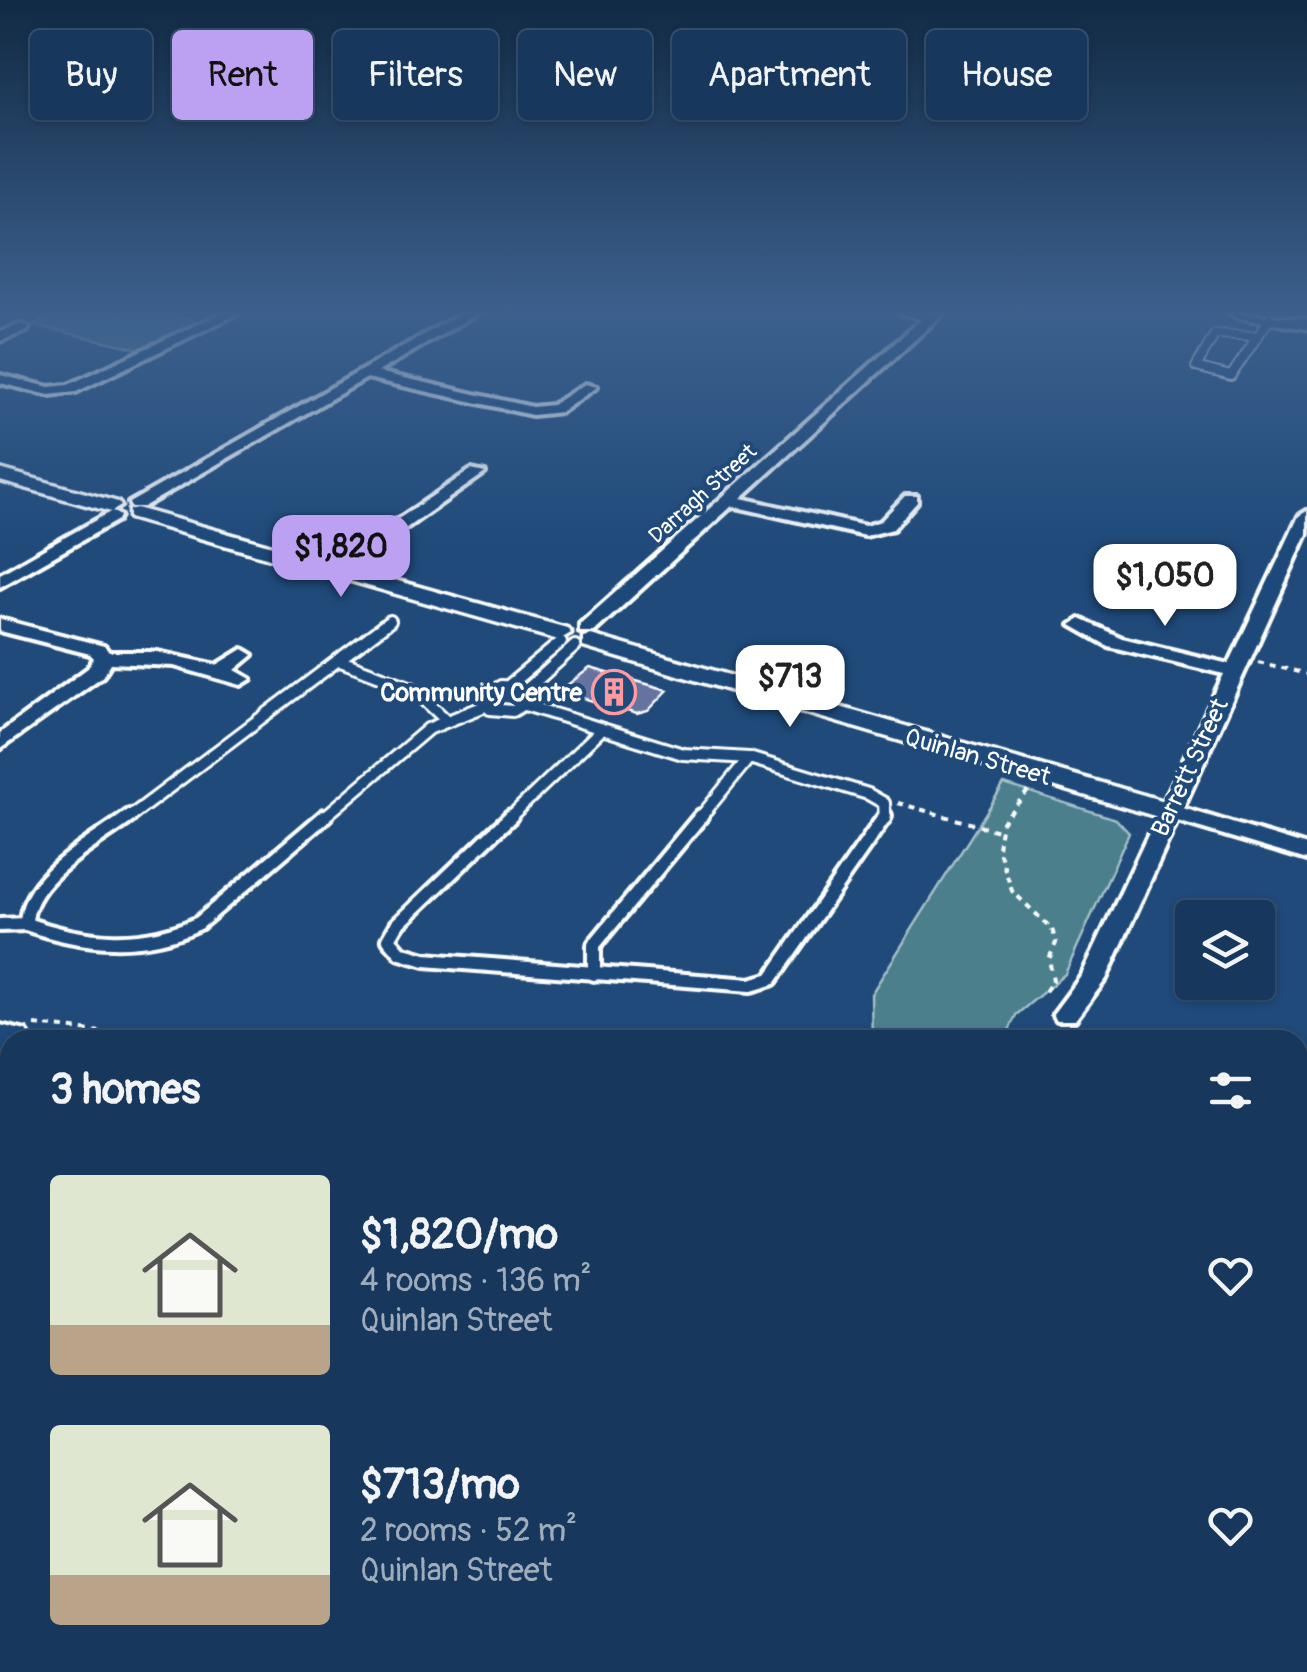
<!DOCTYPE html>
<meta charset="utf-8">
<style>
:root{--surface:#17385c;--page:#244365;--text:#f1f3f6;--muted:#9eacbb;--line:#365272;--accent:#bca0f2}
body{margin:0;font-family:Pangolin,sans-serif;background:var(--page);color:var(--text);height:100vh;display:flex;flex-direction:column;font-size:38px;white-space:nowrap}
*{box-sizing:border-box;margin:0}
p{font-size:32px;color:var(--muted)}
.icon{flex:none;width:55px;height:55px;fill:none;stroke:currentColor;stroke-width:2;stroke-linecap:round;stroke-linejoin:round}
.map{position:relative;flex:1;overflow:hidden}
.details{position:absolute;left:0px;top:1030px;width:1308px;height:642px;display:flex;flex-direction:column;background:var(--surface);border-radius:30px 30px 0 0;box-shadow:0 2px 8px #0004,0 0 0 2px var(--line)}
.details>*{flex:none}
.top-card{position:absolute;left:30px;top:30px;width:1248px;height:90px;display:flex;gap:20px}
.controls{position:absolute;left:1175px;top:900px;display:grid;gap:20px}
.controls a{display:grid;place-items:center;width:100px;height:100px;border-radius:10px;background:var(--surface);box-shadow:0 2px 8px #0004,0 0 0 2px var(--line);font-size:50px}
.price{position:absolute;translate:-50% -85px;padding:0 22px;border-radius:20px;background:#fff;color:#222;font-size:32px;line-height:65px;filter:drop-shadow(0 2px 5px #0008)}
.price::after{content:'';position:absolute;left:50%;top:60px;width:30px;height:22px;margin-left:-15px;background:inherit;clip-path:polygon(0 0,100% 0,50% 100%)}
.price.selected{background:var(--accent);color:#111}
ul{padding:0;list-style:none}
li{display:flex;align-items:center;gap:30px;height:250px;padding:0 50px}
li span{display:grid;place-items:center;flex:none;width:280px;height:200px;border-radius:10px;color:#555}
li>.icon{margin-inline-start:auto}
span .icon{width:120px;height:120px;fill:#fffc;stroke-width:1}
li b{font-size:42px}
h2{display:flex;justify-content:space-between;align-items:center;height:120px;padding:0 50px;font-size:42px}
.chip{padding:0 35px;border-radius:10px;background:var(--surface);box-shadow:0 2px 8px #0004,0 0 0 2px var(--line);font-size:35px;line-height:90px}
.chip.selected{background:var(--accent);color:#111}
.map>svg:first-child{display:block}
</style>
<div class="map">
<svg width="1307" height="1672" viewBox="0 0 1307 1672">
<rect width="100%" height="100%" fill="#1f4a7a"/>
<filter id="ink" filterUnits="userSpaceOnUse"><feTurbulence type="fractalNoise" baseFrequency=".01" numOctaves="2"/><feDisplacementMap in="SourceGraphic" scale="20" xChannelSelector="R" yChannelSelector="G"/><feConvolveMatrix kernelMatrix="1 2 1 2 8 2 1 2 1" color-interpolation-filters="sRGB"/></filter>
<g filter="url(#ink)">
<!-- green -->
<g fill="#4b7f8c" stroke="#a5bfc6" stroke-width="2.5">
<path d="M60 313H161L198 321 140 349 32 325Z"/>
<path d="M1004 784 1116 819 1129 833 1065 974 1016 1015 1005 1040H872L871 994Z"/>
<path d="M0 1529 10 1534V1662H202L208 1672H0Z"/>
</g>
<!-- building -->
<path fill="#6573a1" stroke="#fff" stroke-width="2.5" d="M590 668 668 690 648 711 637 714 559 691Z"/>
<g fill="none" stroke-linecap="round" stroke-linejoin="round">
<defs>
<path id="service-far2" d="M1257 336 1215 334 1196 367 1231 376 1270 318"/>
<g id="service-far1">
<path d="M338 660 412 688 447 721"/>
<path d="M501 686 521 688 528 702 513 711 490 709 482 698Z"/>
<path d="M508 686 561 642"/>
<path d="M525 691 575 646"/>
<path d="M525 705 683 754 749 758 868 794 884 803 885 819"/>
<path d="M127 819 390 621"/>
<path d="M322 819 428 729 485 706"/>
<path d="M508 819 601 730"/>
<path d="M699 819 749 758"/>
</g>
<g id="service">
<path d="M130 816C96 842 26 876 26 924 84 944 142 950 199 923L325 816"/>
<path d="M511 816 397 925 389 939 401 953 425 960 751 985 771 979 885 816"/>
<path d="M0 925 26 924"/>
<path d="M594 974V945L701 816"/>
</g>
<g id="minor">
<path d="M222 313H239L76 392 49 395 0 383V375L49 387 68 385Z"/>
<path d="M462 313H478L378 372 532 407 552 405 585 384 597 387 561 412 532 415 367 378 143 507H131L129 503Z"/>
<path d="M899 313H944L741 498 865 526 881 521 905 496H917V502L893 529 865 536 732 506 594 632H580V624L922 319Z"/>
<path d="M22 324 29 328 27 331 0 341V332Z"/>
<path d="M471 470 485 473 339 575H327V567Z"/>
<path d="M112 511 120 516 118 520 0 587V574Z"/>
<path d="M1307 511V534L1183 808 1307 846V860L1177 821 1106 979 1075 1020H1057L1053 1014 1082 975 1224 674 1108 646 1071 625 1080 619 1122 638 1229 664 1299 516Z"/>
<path d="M0 619 104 646 109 652H157L217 665 243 649 253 655 235 670 251 679 241 685 174 666 111 663 103 676 0 749V733L88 668 94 658 90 654 0 631Z"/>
</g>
<g id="tertiary">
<path d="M1229 313 1307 319V329L1237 318Z"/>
<path d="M0 469 118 502 121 506 111 512 0 481Z"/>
<path d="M136 508 567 628 571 633 559 640 551 638 129 518V510Z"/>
<path d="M591 635 1178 805 1181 811 1168 819 1158 817 583 647V637Z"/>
</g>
<g id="trunk">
<rect x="0" y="1152" width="10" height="38"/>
<rect x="1298" y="1232" width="9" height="40"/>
<path d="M0 1392 10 1394V1444L0 1442Z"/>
<path d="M1307 1458V1512L1298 1515V1462Z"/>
</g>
<g id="motorway">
<path d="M0 1025 26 1031 32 1040H10V1088L0 1087Z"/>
<path d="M0 1113 10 1114V1152L0 1151Z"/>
<path d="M1307 1144V1184H1298V1145Z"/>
<rect x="1298" y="1187" width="9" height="42"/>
<path d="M10 1208V1250L0 1251V1209Z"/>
<path d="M0 1347 10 1349V1399L0 1397Z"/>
<path d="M1307 1416V1470L1298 1472V1418Z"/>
</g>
</defs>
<!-- service-far2 casing -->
<use href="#service-far2" stroke="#fff" stroke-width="12"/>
<!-- service-far1 casing -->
<use href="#service-far1" stroke="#fff" stroke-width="16"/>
<!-- service casing -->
<use href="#service" stroke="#fff" stroke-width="20"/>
<!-- minor casing -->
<use href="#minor" stroke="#fff" stroke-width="8"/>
<!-- tertiary casing -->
<use href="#tertiary" stroke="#fff" stroke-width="7"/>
<!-- trunk casing -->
<use href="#trunk" stroke="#fff" stroke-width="7"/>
<!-- motorway casing -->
<use href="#motorway" stroke="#fff" stroke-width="8"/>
<!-- path-far1 -->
<g stroke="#fff" stroke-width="4" stroke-dasharray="6 6" stroke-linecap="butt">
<path d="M1258 662 1307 674"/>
<path d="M1028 791 1002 822 998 848 1012 891 1052 929 1056 943 1049 959 1053 980 1044 993"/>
<path d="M898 803 998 831"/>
<path d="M35 1025 159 1038 275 1040"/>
<path d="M1065 1029V1040"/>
<path d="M1298 1112H1307"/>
</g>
<!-- path -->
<path stroke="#fff" stroke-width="5" stroke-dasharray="11 11" stroke-linecap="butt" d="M768 1672 772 1662"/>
<!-- service-far2 -->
<use href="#service-far2" stroke="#1f4a7a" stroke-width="8"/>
<!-- service-far1 -->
<use href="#service-far1" stroke="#1f4a7a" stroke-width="10"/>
<!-- service -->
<use href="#service" stroke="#1f4a7a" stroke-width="12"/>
<!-- minor -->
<use href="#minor" fill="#1f4a7a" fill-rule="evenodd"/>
<!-- tertiary -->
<use href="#tertiary" fill="#1f4a7a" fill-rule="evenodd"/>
<!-- trunk -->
<use href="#trunk" fill="#1f4a7a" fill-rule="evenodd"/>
<!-- motorway -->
<use href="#motorway" fill="#1f4a7a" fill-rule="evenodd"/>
</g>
</g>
<!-- sky -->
<linearGradient id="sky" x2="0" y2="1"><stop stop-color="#112943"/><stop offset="0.57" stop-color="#3c608d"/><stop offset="1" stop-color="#3c608d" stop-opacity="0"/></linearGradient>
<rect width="1307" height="547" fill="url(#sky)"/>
<!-- icons -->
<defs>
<symbol id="building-ring" viewBox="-11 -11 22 22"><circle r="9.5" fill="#1f4a7a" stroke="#ff9aa2" stroke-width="1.5"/><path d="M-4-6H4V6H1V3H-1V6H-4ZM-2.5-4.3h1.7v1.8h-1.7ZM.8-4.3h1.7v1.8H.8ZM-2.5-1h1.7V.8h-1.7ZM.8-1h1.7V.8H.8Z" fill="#ff9aa2"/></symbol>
</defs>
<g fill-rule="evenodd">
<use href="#building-ring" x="589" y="667" width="50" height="50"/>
</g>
<g text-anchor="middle" stroke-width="8" stroke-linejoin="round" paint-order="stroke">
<!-- far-street labels -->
<g font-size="22" fill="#fff" stroke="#1f4a7a">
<text transform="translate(702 493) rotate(-42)" y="8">Darragh Street</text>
</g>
<!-- poi labels -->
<g font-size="25" font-weight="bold" fill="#fff" stroke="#1f4a7a" text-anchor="end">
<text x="582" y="701">Community Centre</text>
</g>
<!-- street labels -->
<g font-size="25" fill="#fff" stroke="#1f4a7a">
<text transform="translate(978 756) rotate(16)" y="9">Quinlan Street</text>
<text transform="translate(1189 767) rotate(-65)" y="9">Barrett Street</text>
</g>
</g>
</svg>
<div class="controls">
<a><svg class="icon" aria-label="layers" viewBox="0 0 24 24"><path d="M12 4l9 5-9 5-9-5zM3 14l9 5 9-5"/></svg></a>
</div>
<b class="price selected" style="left:341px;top:600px">$1,820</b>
<b class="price" style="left:1165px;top:629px">$1,050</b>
<b class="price" style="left:790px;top:730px">$713</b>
<div class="top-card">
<a class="chip">Buy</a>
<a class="chip selected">Rent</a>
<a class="chip">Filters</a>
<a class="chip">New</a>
<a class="chip">Apartment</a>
<a class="chip">House</a>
</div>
<section class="details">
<h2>3 homes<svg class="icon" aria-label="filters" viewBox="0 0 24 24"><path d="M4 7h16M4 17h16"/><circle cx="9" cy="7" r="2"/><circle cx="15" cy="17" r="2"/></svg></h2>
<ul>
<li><span style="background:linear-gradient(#dfe7d0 75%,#b9a48a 0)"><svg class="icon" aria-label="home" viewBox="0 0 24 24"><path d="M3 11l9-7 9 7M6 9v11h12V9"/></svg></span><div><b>$1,820/mo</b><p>4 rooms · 136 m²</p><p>Quinlan Street</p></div><svg class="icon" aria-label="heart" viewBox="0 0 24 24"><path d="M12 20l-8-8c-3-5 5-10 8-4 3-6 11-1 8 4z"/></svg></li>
<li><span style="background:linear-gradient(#dfe7d0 75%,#b9a48a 0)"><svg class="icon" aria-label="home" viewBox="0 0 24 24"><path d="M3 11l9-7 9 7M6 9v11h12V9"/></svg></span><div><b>$713/mo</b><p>2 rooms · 52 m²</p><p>Quinlan Street</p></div><svg class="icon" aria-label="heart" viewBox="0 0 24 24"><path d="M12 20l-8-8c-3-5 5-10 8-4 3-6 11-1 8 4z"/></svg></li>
</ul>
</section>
</div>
